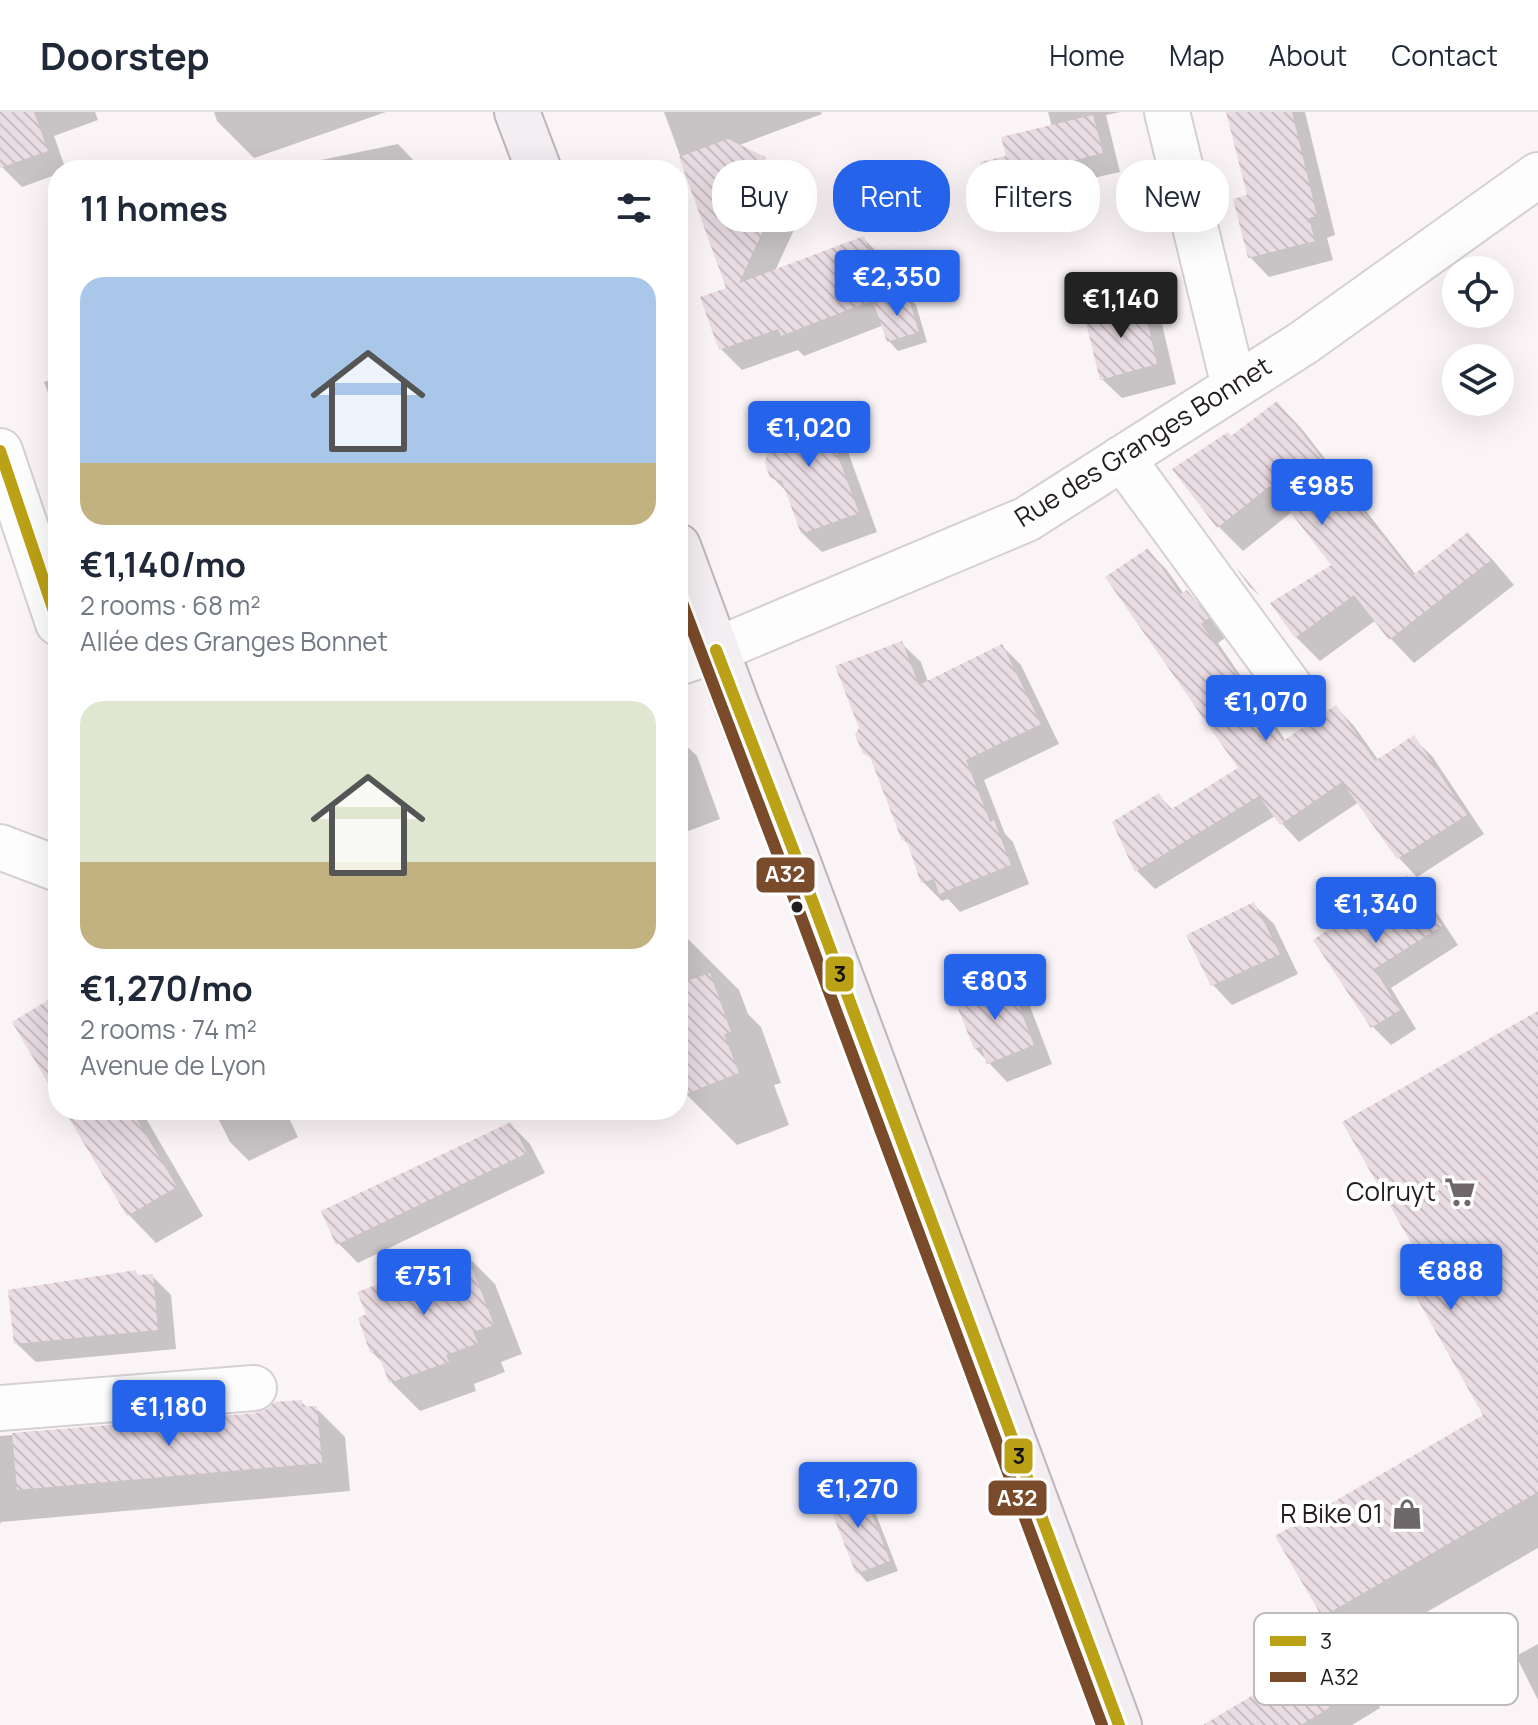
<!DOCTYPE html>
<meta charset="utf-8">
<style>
:root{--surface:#fff;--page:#f2f2f3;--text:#1f2937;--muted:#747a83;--line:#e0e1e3;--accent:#2563eb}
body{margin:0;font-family:Manrope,sans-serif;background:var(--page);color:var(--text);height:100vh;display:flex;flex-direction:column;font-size:30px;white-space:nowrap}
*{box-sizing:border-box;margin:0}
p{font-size:26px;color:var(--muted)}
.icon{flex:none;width:44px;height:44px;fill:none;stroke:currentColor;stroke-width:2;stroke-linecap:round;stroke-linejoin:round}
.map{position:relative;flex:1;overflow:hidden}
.side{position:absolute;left:48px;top:48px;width:640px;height:960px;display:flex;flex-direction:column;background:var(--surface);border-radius:32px;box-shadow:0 8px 32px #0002}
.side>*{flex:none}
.top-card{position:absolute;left:712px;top:48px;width:706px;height:72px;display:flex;gap:16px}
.buttons{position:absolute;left:1442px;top:144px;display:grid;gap:16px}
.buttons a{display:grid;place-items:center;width:72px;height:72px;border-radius:50%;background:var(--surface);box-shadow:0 8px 32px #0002;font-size:40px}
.price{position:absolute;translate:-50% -68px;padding:0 18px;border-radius:8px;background:var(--accent);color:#fff;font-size:26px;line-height:52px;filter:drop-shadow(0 2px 4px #0008)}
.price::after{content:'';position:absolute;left:50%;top:48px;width:24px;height:18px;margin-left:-12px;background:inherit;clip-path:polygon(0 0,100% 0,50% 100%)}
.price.on{background:#222;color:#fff}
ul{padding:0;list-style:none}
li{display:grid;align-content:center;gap:16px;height:424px;padding:0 32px}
li span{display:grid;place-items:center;height:248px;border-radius:24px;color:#555}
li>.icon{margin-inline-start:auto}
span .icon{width:144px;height:144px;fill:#fffc;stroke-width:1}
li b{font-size:34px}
h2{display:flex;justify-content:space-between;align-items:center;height:96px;padding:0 32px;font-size:34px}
.chip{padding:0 28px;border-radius:32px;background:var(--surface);box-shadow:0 8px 32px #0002;font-size:28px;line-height:72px}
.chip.on{background:var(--accent);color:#fff}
header{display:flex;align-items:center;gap:48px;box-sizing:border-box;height:112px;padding:0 40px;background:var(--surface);border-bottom:2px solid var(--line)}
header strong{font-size:38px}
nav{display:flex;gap:44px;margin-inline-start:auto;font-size:28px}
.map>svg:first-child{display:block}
</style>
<header>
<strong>Doorstep</strong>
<nav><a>Home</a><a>Map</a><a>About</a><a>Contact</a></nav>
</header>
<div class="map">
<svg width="1538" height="1613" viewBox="0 0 1538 1613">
<defs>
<pattern id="building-back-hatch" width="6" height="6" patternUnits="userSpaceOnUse" patternTransform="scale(2)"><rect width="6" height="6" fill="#e9dce3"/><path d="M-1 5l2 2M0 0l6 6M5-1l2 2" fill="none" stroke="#c8bcc2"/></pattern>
</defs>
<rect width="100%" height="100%" fill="#faf4f7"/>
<!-- shadow -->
<g fill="#0003">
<path d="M0 0H95L98 8 54 24 66 58H58V62L22 75 2 55 0 49Z"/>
<path d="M214 0H386L254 46 217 9Z"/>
<path d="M664 0H821L822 2 737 34 763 47 785 69 798 103V109L775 159 864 127 885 148 899 186 906 184 916 193 927 230 898 239 889 229 884 213 804 244 798 238 742 258 721 237 729 177Z"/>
<path d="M1048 0H1120L1106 3 1120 60 1089 67 1096 91 1078 96 1079 101 1014 119 995 100 1008 46 1052 15Z"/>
<path d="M1228 0H1305L1335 123 1327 126 1333 148 1269 165 1250 145 1249 85Z"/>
<path d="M398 32 417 52 419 58H323L321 48Z"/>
<path d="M1142 192 1162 212 1176 272 1122 286 1102 267Z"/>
<path d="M58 265V309L44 270Z"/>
<path d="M1277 291 1301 316 1416 463 1468 423 1492 447 1514 473 1414 551 1390 526 1376 508 1320 549 1296 525 1334 454 1292 400 1243 439 1219 415 1175 357 1231 326Z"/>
<path d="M819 295 839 315 877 420 822 440 802 421 788 381 772 365Z"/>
<path d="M1148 439 1166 457 1184 482 1187 480 1206 499 1225 526 1218 531 1286 629 1336 595 1354 614 1379 649 1413 626 1432 644 1484 722 1417 765 1399 746 1359 690 1299 730 1275 704 1155 777 1137 759 1115 711 1158 683 1174 699 1241 656Z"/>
<path d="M1236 456 1240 460 1260 484 1250 475Z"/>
<path d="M901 531 921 550 928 570 1002 534 1021 553 1059 632 984 668 1005 722 1013 730 1029 772 960 800 948 787 942 789 923 770 911 735 904 728 874 650 865 640Z"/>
<path d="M678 626 697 644 720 707 678 723Z"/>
<path d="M1407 766 1425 783 1458 833 1391 876 1416 917 1391 933 1373 915 1316 828Z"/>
<path d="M1254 793 1274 812 1298 862 1232 893 1213 873 1189 824Z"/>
<path d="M687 826 739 878 748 902 761 915 781 971 774 973 789 1013 737 1033 686 982 678 970V830Z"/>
<path d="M1009 871 1028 889 1052 952 1007 970 975 936Z"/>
<path d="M1538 918V1436L1359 1539 1324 1503 1486 1304 1425 1151Z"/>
<path d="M66 998H141L203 1104 156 1131 129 1103Z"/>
<path d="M214 998H285L298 1025 249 1049 230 1030Z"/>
<path d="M510 1012 530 1032 545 1061 358 1151 338 1131Z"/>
<path d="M465 1142 495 1172 522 1242 501 1250 505 1260 474 1272 476 1279 420 1299 391 1270 385 1253 372 1240Z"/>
<path d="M136 1161 140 1165 152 1164 171 1183 176 1237 36 1250 16 1231Z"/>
<path d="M301 1290 308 1296H316L345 1325 350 1379 1 1410 0 1413V1324L256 1303Z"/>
<path d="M861 1377 870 1387 898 1459 867 1470 858 1460Z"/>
<path d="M1538 1532V1588L1516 1544Z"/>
<path d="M1337 1535 1357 1555 1380 1596 1352 1613H1238Z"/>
</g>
<!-- building -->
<g fill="url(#building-back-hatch)">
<path d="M0 0H34L48 39 0 56Z"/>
<path d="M1226 0H1292L1317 104 1309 106 1315 129 1248 146 1233 87 1247 83Z"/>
<path d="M1093 3 1103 41 1072 49 1078 73 1060 77 1061 82 994 101 980 50 1006 44 1001 25Z"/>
<path d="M728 27 765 45 779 84 739 171 864 124 886 183 781 224 778 217 719 238 700 185 726 176 679 45Z"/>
<path d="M907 181 919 220 887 230 874 192Z"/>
<path d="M1143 190 1157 252 1100 268 1084 203Z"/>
<path d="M1277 289 1413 463 1468 420 1491 448 1389 528 1354 483 1295 526 1270 491 1331 453 1270 374 1217 416 1172 357 1228 320 1231 324Z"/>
<path d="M819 293 859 401 801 422 782 369 770 366 765 351 769 334 762 314Z"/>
<path d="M1148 436 1180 482 1187 478 1209 506 1201 512 1283 629 1336 593 1375 649 1414 623 1467 703 1397 747 1342 670 1280 713 1259 684 1135 760 1112 710 1159 681 1170 698 1238 656 1105 465Z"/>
<path d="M902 529 919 573 1002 532 1041 612 966 648 990 710 994 708 1011 753 939 782 934 767 921 771 906 727 902 729 870 645 863 642 855 623 859 616 835 554Z"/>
<path d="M1407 763 1442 814 1374 857 1400 898 1371 916 1313 828Z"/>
<path d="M1254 790 1280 842 1211 874 1186 823Z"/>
<path d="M710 861 731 920 724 922 739 961 678 985V872Z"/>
<path d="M1009 868 1034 933 987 952 981 935 974 937 955 889Z"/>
<path d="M58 882V988L12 910Z"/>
<path d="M1538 899V1380L1322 1505 1275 1424 1483 1303 1403 1162 1422 1150 1342 1010Z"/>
<path d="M64 998H131L177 1075 127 1104Z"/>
<path d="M511 1010 527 1041 336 1133 321 1099Z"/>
<path d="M466 1140 494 1213 473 1220 478 1231 446 1243 449 1250 389 1271 377 1238 370 1241 358 1206 366 1202 357 1180Z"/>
<path d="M136 1158 137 1163 153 1162 158 1218 14 1232 8 1178Z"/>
<path d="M302 1288V1295L317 1294 322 1351 17 1378 12 1321 256 1301 267 1297 274 1290Z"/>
<path d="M861 1375 890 1449 856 1462 827 1388Z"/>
<path d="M1337 1533 1362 1576 1301 1613H1203Z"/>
</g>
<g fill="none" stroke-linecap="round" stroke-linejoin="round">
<defs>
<g id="street">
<path d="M1167 0 1234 274"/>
<path d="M0 339 58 511"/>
<path d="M1122 346 1298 586"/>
<path d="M678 551 716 538 1027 407 1303 231 1538 63"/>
<path d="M0 735 58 757"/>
<path d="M0 1296 254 1276"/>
</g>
<g id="primary">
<path d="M517 0 539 58"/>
<path d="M678 434 736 591 796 745 1119 1613"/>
</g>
</defs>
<!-- street casing -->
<use href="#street" stroke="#d5d0d3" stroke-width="48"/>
<!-- primary casing -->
<use href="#primary" stroke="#bfb4ba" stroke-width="48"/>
<!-- street -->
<use href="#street" stroke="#fefdfe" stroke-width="44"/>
<!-- primary -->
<use href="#primary" stroke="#f3eef1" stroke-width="44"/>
<defs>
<g id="bus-1">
<path d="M0 339 58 511"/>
<path d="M716 538 796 745 1119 1613"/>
</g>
<path id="bus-2" d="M678 480 781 751 1102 1613"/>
</defs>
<!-- bus-1 casing -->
<use href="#bus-1" stroke="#fff" stroke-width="18"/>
<!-- bus-2 casing -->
<use href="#bus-2" stroke="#fff" stroke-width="18"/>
<!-- bus-1 -->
<use href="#bus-1" stroke="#bba115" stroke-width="12"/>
<!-- bus-2 -->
<use href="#bus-2" stroke="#7a4b2a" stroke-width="12"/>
</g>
<!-- icons -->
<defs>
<symbol id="supermarket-bare" viewBox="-9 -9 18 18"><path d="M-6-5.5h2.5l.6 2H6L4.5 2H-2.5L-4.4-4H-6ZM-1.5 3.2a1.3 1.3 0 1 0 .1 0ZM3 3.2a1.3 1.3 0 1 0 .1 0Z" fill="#6e686b" stroke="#fff" stroke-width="2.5" paint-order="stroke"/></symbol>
<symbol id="shop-bare" viewBox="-9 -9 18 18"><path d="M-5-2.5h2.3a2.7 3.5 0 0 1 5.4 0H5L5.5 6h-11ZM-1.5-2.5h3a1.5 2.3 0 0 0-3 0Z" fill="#6e686b" stroke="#fff" stroke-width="2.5" paint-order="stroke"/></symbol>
</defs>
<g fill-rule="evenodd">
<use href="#supermarket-bare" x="1438" y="1058" width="44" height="44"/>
<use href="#shop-bare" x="1385" y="1380" width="44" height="44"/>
</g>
<!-- markers -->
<circle fill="#221c20" stroke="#fff" stroke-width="3" cx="797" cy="795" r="7"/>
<g text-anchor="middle" stroke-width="8" stroke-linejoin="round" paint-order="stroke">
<!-- street labels -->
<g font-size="26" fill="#221c20" stroke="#fff">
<text transform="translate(1143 330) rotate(-32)" y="9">Rue des Granges Bonnet</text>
</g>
<!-- poi labels -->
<g font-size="26" fill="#221c20" stroke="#fff" text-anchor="end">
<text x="1436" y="1089">Colruyt</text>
<text x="1383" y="1411">R Bike 01</text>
</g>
</g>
<!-- legend -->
<rect x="1254" y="1501" width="264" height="92" rx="12" fill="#fff" stroke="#bdbbbc" stroke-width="2"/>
<rect x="1270" y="1524" width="36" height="10" fill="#bba115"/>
<rect x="1270" y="1560" width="36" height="10" fill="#7a4b2a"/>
<g font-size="22" fill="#221c20">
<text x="1320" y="1537">3</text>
<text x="1320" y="1573">A32</text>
</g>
<g stroke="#fff" stroke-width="3">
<rect x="755" y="744" width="61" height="38" rx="8" fill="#7a4b2a"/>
<rect x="824" y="843" width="31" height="38" rx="8" fill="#bba115"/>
<rect x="1003" y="1325" width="31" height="38" rx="8" fill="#bba115"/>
<rect x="987" y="1367" width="61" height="38" rx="8" fill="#7a4b2a"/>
</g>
<g font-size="22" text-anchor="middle" font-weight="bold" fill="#fff">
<text x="785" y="770">A32</text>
<text x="1017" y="1394">A32</text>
</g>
<g font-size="22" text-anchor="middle" font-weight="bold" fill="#111">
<text x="840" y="870">3</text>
<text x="1019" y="1352">3</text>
</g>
</svg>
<div class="buttons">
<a><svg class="icon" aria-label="locate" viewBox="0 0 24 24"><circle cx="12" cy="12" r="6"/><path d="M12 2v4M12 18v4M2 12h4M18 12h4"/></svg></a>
<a><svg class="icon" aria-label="layers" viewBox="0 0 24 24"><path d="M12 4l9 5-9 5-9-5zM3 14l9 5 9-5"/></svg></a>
</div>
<b class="price" style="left:897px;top:206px">€2,350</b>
<b class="price on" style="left:1121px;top:228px">€1,140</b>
<b class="price" style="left:809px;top:357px">€1,020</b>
<b class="price" style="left:1322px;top:415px">€985</b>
<b class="price" style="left:1266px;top:631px">€1,070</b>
<b class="price" style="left:1376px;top:833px">€1,340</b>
<b class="price" style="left:995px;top:910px">€803</b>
<b class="price" style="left:1451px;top:1200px">€888</b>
<b class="price" style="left:424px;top:1205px">€751</b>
<b class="price" style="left:169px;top:1336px">€1,180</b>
<b class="price" style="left:858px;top:1418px">€1,270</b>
<div class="top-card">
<a class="chip">Buy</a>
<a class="chip on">Rent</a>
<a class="chip">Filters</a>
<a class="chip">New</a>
</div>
<section class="side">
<h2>11 homes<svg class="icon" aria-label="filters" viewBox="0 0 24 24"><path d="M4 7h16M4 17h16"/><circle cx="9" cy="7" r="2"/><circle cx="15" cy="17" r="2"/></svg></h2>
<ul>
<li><span style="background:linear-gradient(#a9c7e8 75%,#c2b280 0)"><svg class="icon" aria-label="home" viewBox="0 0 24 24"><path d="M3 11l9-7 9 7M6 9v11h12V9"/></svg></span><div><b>€1,140/mo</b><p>2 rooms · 68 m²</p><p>Allée des Granges Bonnet</p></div></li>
<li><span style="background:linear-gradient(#dfe7d0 65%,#c2b280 0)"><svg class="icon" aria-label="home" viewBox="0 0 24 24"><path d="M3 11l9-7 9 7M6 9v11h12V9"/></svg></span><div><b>€1,270/mo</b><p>2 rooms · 74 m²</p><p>Avenue de Lyon</p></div></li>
</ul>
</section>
</div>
